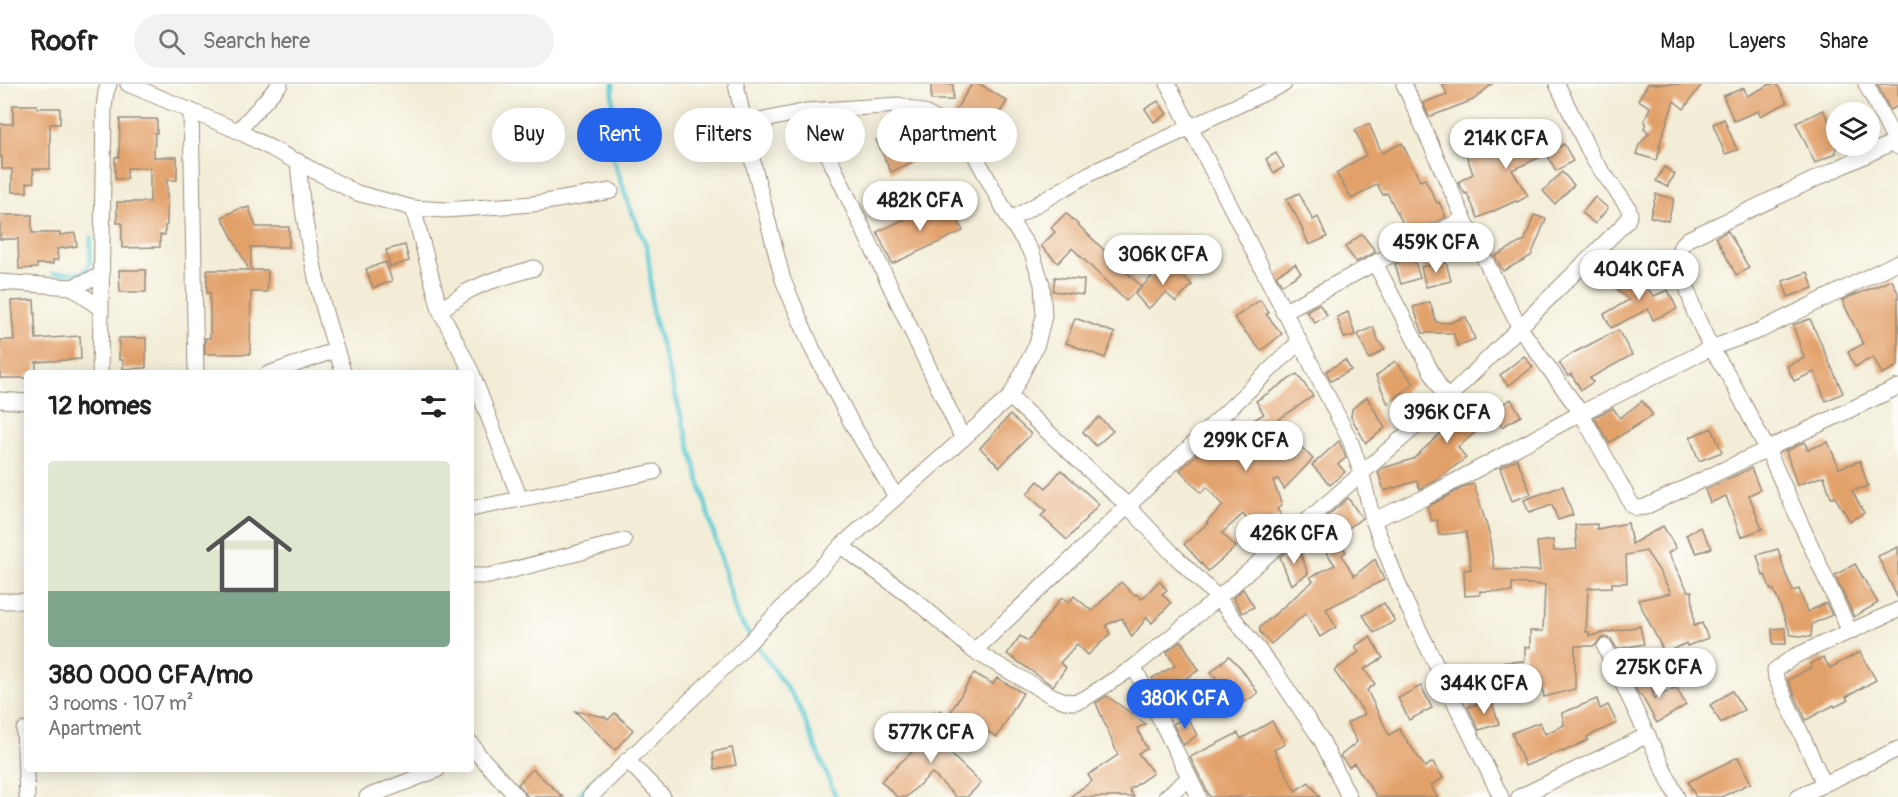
<!DOCTYPE html>
<meta charset="utf-8">
<style>
:root{--surface:#fff;--page:#f2f2f2;--text:#222;--muted:#767676;--line:#e0e0e0;--accent:#2563eb}
body{margin:0;font-family:Pangolin,sans-serif;background:var(--page);color:var(--text);height:100vh;display:flex;flex-direction:column;font-size:22px;white-space:nowrap}
*{box-sizing:border-box;margin:0}
p{font-size:20px;color:var(--muted)}
.icon{flex:none;width:33px;height:33px;fill:none;stroke:currentColor;stroke-width:2;stroke-linecap:round;stroke-linejoin:round}
.map{position:relative;flex:1;overflow:hidden}
.drawer{position:absolute;left:24px;top:286px;width:450px;height:402px;display:flex;flex-direction:column;background:var(--surface);border-radius:6px;box-shadow:0 3px 15px #0003}
.drawer>*{flex:none}
.guide{position:absolute;left:492px;top:24px;width:570px;height:54px;display:flex;gap:12px}
.fabs{position:absolute;left:1826px;top:18px;display:grid;gap:12px}
.fabs a{display:grid;place-items:center;width:54px;height:54px;border-radius:50%;background:var(--surface);box-shadow:0 3px 15px #0003;font-size:30px}
.price{position:absolute;translate:-50% -51px;padding:0 14px;border-radius:21px;background:#fff;color:#222;font-size:20px;line-height:39px;filter:drop-shadow(0 2px 3px #0008)}
.price::after{content:'';position:absolute;left:50%;top:36px;width:18px;height:14px;margin-left:-9px;background:inherit;clip-path:polygon(0 0,100% 0,50% 100%)}
.price.current{background:var(--accent);color:#fff}
ul{padding:0;list-style:none}
li{display:grid;align-content:center;gap:12px;height:318px;padding:0 24px}
li span{display:grid;place-items:center;height:186px;border-radius:6px;color:#555}
li>.icon{margin-inline-start:auto}
span .icon{width:108px;height:108px;fill:#fffc;stroke-width:1}
li b{font-size:26px}
h2{display:flex;justify-content:space-between;align-items:center;height:72px;padding:0 24px;font-size:26px}
.pill{padding:0 21px;border-radius:27px;background:var(--surface);box-shadow:0 3px 15px #0003;font-size:21px;line-height:54px}
.pill.current{background:var(--accent);color:#fff}
header{display:flex;align-items:center;gap:36px;box-sizing:border-box;height:84px;padding:0 30px;background:var(--surface);border-bottom:2px solid var(--line)}
header strong{font-size:28px}
nav{display:flex;gap:33px;margin-inline-start:auto;font-size:21px}
.search{width:420px;height:54px;background:var(--page);display:flex;align-items:center;gap:15px;box-sizing:border-box;padding:0 21px;border-radius:33px;color:var(--muted);font-size:22px}
.map>svg:first-child{display:block}
</style>
<header>
<strong>Roofr</strong>
<div class="search"><svg class="icon" aria-label="search" viewBox="0 0 24 24"><circle cx="10" cy="10" r="6"/><path d="M15 15l6 6"/></svg>Search here</div>
<nav><a>Map</a><a>Layers</a><a>Share</a></nav>
</header>
<div class="map">
<svg width="1898" height="713" viewBox="0 0 1898 713">
<rect width="100%" height="100%" fill="#fdfcf7"/>
<filter id="ink" filterUnits="userSpaceOnUse"><feTurbulence type="fractalNoise" baseFrequency=".0167" numOctaves="2"/><feDisplacementMap in="SourceGraphic" scale="12" xChannelSelector="R" yChannelSelector="G"/><feConvolveMatrix kernelMatrix="1 2 1 2 8 2 1 2 1" color-interpolation-filters="sRGB"/></filter>
<filter id="wash" filterUnits="userSpaceOnUse"><feTurbulence type="fractalNoise" baseFrequency=".008" numOctaves="4" result="noise"/><feDisplacementMap in="SourceGraphic" scale="24" xChannelSelector="R" yChannelSelector="G"/><feGaussianBlur stdDeviation="1.35" result="paint"/><feColorMatrix in="noise" values="0 0 0 0 0 0 0 0 0 0 0 0 0 0 0 0 0 1.4 0 .05"/><feComposite in="paint" operator="in"/></filter>
<g filter="url(#wash)">
<rect width="100%" height="100%" fill="#f3edd7"/>
<g fill="none" stroke-linecap="round" stroke-linejoin="round">
<!-- stream -->
<g stroke="#5dcad3" stroke-width="4.5">
<path d="M613 0 612 71 630 124 647 163 650 188 652 227 737 533 798 620 836 713"/>
<path d="M53 189H80L88 185 90 177 91 153"/>
<path d="M577 713 602 686"/>
</g>
</g>
<g id="blocks">
<!-- building -->
<g fill="#e3a16a">
<rect x="931" y="0" width="22" height="16"/>
<path d="M972 0H980L1007 17 985 52 952 31Z"/>
<path d="M1442 0H1492L1473 16 1429 33 1423 19 1447 10Z"/>
<path d="M1648 0H1702L1684 25 1674 17 1659 62 1661 63 1656 76 1636 70 1639 61 1649 49 1644 44 1646 39 1644 38 1650 23 1638 16Z"/>
<path d="M1771 0H1777L1787 19 1760 32 1758 27 1734 37 1723 12 1744 4 1747 12Z"/>
<path d="M1877 0H1898V22L1890 26Z"/>
<path d="M1158 17 1167 30 1154 38 1145 25Z"/>
<path d="M13 21H37V24H60V40H50V85H33L34 98 27 99V108H12V85H2V73H0V40H13Z"/>
<path d="M1823 26 1836 52V69L1815 79 1796 39Z"/>
<path d="M120 35H157V49H155L154 73H177V96H167V141L165 142V151H160V163L122 164V139H117V118H150V84H127V95H115V73H119Z"/>
<path d="M1724 35 1737 66 1725 70 1713 40Z"/>
<path d="M1369 40 1382 69 1402 59 1420 97 1425 95 1437 119 1439 118 1446 133 1409 151 1387 109 1383 111 1377 100 1352 115 1336 89 1366 71 1355 46Z"/>
<path d="M1545 44 1554 66 1564 60 1573 77 1556 87 1547 70 1512 86 1528 112 1517 118 1516 117 1478 134 1467 109 1465 110 1458 98 1473 90 1465 67 1491 59V54L1502 52 1504 62 1530 50 1539 60 1534 49Z"/>
<path d="M891 49 896 59 917 49 927 71 891 88 876 56Z"/>
<path d="M1276 69 1284 83 1274 89 1266 75Z"/>
<path d="M1664 83 1675 90 1667 103 1656 97Z"/>
<path d="M1562 88 1574 101 1555 120 1543 107Z"/>
<path d="M1299 109 1313 136 1318 133 1327 153 1309 161 1298 135 1286 115Z"/>
<path d="M1656 110 1674 115 1668 137 1650 133Z"/>
<path d="M1595 113 1608 124 1595 140 1582 129Z"/>
<path d="M948 115 963 147 892 180 877 148Z"/>
<path d="M242 123 243 125 249 123 256 143H289V163H251V186H267L268 188 267 208H251L250 270H205V254H210V209H207V186H249L222 133Z"/>
<path d="M1066 129 1141 202 1126 217 1072 164 1058 179 1041 162 1055 148 1051 144Z"/>
<path d="M0 131H32V149H60V151L75 149 77 162 57 165 58 176H53V180H37V184L19 185 18 155H0Z"/>
<path d="M1534 131 1546 135 1531 172 1503 187 1495 172 1525 156Z"/>
<path d="M1728 147 1749 184 1736 191 1716 153Z"/>
<path d="M1362 150 1376 168 1356 178 1345 163Z"/>
<path d="M405 161 409 177 390 183 386 166Z"/>
<path d="M1413 171 1420 194 1401 200 1395 180Z"/>
<path d="M1167 177 1192 201 1176 218 1166 209 1148 225 1135 210Z"/>
<path d="M386 178 392 197 373 204 366 185Z"/>
<path d="M1446 178 1451 197 1426 203 1421 183Z"/>
<path d="M1295 180 1301 189 1282 201 1276 191Z"/>
<path d="M119 186H146V208H120Z"/>
<path d="M1632 187 1654 212 1668 206 1677 225 1653 236 1648 225 1611 244 1604 230 1629 216 1612 201Z"/>
<path d="M1808 188 1813 204 1788 213 1783 197Z"/>
<path d="M1055 193 1084 196 1083 211 1053 207Z"/>
<path d="M1892 196 1898 209V282L1882 290 1873 273 1855 283 1848 268 1863 260 1842 216Z"/>
<path d="M34 216 36 255 80 252 81 275 36 278V290H27V294H0V256H14L11 217Z"/>
<path d="M1260 216 1269 229 1266 230 1282 250 1261 267 1234 234Z"/>
<path d="M1430 218 1436 238 1449 239 1466 233 1475 255 1458 262 1453 249H1423L1413 223Z"/>
<path d="M1319 220 1327 231 1315 239 1306 227Z"/>
<path d="M1348 228 1355 251 1344 254 1337 233Z"/>
<path d="M1075 234 1115 249 1105 274 1066 259Z"/>
<path d="M1810 235 1843 309 1826 317 1814 288 1794 297 1787 282 1804 274 1793 241Z"/>
<path d="M1373 243 1379 258 1385 265 1369 275 1358 250Z"/>
<path d="M1618 246 1632 271 1590 294 1593 298 1581 306 1571 290 1568 292 1559 279 1573 269Z"/>
<path d="M119 254H146V284L123 285V276H119Z"/>
<path d="M1524 272 1533 283 1508 302 1500 291Z"/>
<path d="M1345 276 1351 286 1331 297 1326 287Z"/>
<path d="M1395 277 1414 299 1388 320 1376 292Z"/>
<path d="M1297 290 1313 312 1267 343 1294 369 1301 363 1313 375 1284 405 1278 395 1273 397 1282 421 1277 425 1281 431 1255 448 1243 430 1222 449 1236 463 1208 487 1184 460 1208 439 1206 438 1223 422 1207 403 1201 409 1180 386 1193 374 1214 359 1212 355 1231 337 1237 346 1264 330 1256 317Z"/>
<path d="M1485 311 1495 325 1511 315 1521 332 1502 343 1495 332 1458 363 1466 374 1436 396 1420 405 1417 397 1384 407 1378 388 1383 384 1413 375 1443 347 1440 334 1459 317 1463 327Z"/>
<path d="M1367 313 1385 344 1366 359 1351 333 1352 325Z"/>
<path d="M1642 317 1653 331 1609 359 1594 333 1613 324 1620 334Z"/>
<path d="M1010 331 1031 350 1000 383 980 364Z"/>
<path d="M1099 333 1113 347 1096 362 1083 348Z"/>
<path d="M1712 344 1722 368 1699 377 1690 353Z"/>
<path d="M1339 357 1346 374 1338 380 1345 388 1330 401 1312 381Z"/>
<path d="M1805 358 1807 366 1828 358 1839 384 1860 377 1868 402 1852 407 1864 429 1850 437 1835 413 1831 414 1824 392 1797 401 1786 367Z"/>
<path d="M1517 375 1531 410 1512 417 1500 384Z"/>
<path d="M1751 384 1760 406 1749 411 1762 445 1741 453 1726 412 1710 419 1705 406Z"/>
<path d="M1061 386 1099 420 1067 456 1041 432 1046 427 1027 410 1038 397 1046 404Z"/>
<path d="M1474 400 1489 449 1494 485 1540 487 1537 458 1553 456 1554 467 1577 465 1575 441 1597 440V445L1628 439 1632 460 1663 442 1676 464 1668 469 1688 507H1692L1694 542 1702 539 1708 554 1687 562 1686 559 1665 570 1638 516 1671 509 1658 485 1646 467 1626 471 1627 499H1612V503L1588 504 1586 548H1589V552L1640 542 1644 560 1617 565 1611 555 1605 553 1600 555 1595 562H1575V605L1544 613 1541 596 1495 599 1494 579 1525 577V563H1530V547H1543L1545 501 1512 499V508L1480 507V511L1465 512 1464 486 1471 485 1466 448 1439 451 1437 436 1432 437 1427 423 1466 402Z"/>
<path d="M1563 402 1573 431 1558 436 1552 421 1529 429 1524 416Z"/>
<path d="M1348 414 1362 434 1330 458 1317 441Z"/>
<path d="M1700 443 1712 464 1697 469 1686 451Z"/>
<path d="M1338 455 1346 468 1342 471 1354 492 1375 475 1384 496 1326 525 1336 543 1320 553 1306 529 1271 560 1260 548V543L1313 497 1310 493 1335 481 1323 464Z"/>
<path d="M1298 463 1308 490 1291 501 1280 473 1287 467Z"/>
<path d="M1898 463V515L1878 472Z"/>
<path d="M1778 465 1785 488 1793 507 1799 505 1807 528 1826 519 1832 531 1812 540 1811 553 1791 551 1774 506H1771L1765 491 1763 492 1757 471Z"/>
<path d="M1855 480 1878 519 1854 533 1835 491Z"/>
<path d="M1159 497 1167 506 1162 510 1171 519 1152 539 1147 533 1132 553 1122 534 1106 541 1110 550 1088 571 1077 560 1060 579 1066 584 1053 602 1007 570 1020 552 1028 557 1062 513 1069 519 1074 512 1092 527 1121 498 1134 511 1136 510 1142 515Z"/>
<path d="M1243 505 1254 523 1242 529 1233 514Z"/>
<path d="M1384 519 1395 537 1374 549 1363 531Z"/>
<path d="M1785 544 1786 560H1773L1772 545Z"/>
<path d="M1370 553 1383 574 1364 585 1375 600 1367 606 1389 651 1399 645 1425 683 1433 678 1443 694 1431 701 1437 713H1377L1354 679 1349 683 1340 672 1357 658 1347 639 1365 630 1334 587 1359 568 1355 562Z"/>
<path d="M1181 557 1199 586 1181 597 1185 606 1164 617 1152 594 1175 582 1167 568Z"/>
<path d="M1860 568 1876 596 1846 613 1848 616 1835 623 1834 621 1806 636 1788 596 1812 583 1810 580 1823 573 1830 584Z"/>
<path d="M1229 572 1241 584 1258 609 1233 626 1221 609 1227 605 1211 588Z"/>
<path d="M974 589 993 600 997 594 1023 609 997 653 951 627Z"/>
<path d="M1650 591 1654 615 1676 603 1686 621 1657 639 1641 611H1639L1631 595Z"/>
<path d="M1421 602 1432 624 1409 636 1398 614Z"/>
<path d="M1732 607 1744 626 1721 639 1710 621Z"/>
<path d="M1107 612 1146 640 1137 644 1147 665 1138 669 1153 689 1129 706 1134 713H1070L1092 697 1088 691 1118 671 1096 619Z"/>
<path d="M1597 615 1600 625 1608 621 1617 639 1587 653 1588 656 1563 668 1562 667 1525 682 1512 649 1540 638 1545 650 1564 641 1562 629Z"/>
<path d="M1491 616 1499 640 1479 646 1468 623Z"/>
<path d="M940 626 954 637 938 658 981 699 967 713H956L932 689 906 713H897L881 697 914 666 909 661 927 642Z"/>
<path d="M575 627 605 633 608 636 615 629 633 646 615 666Z"/>
<path d="M1187 633 1197 651 1184 661 1173 640Z"/>
<path d="M1272 637 1285 660 1274 666 1295 707 1309 698 1320 713H1210L1190 673 1238 649 1241 655Z"/>
<path d="M732 664 736 681 715 685 713 668Z"/>
<path d="M1738 673 1751 699 1721 713H1696L1688 698Z"/>
<path d="M533 685 537 689 563 713H528L518 700Z"/>
</g>
</g>
</g>
<g filter="url(#ink)">
<use href="#blocks" fill-opacity="0" stroke="#978c7a" stroke-width="1.5"/>
<g fill="none" stroke-linecap="round" stroke-linejoin="round">
<defs>
<g id="street">
<path d="M128 0 238 47 357 109 413 124 445 126 533 120 611 107"/>
<path d="M736 0 750 67 783 196 813 266 851 338 896 413"/>
<path d="M1168 0 1350 356 1362 391 1373 436 1406 519 1501 713"/>
<path d="M1404 0 1464 135 1520 244 1581 329 1632 421 1637 424 1645 423 1898 303"/>
<path d="M1866 0 1898 63"/>
<path d="M191 27 196 290"/>
<path d="M807 27 963 355"/>
<path d="M238 47 280 0"/>
<path d="M298 77C300 97 301 117 305 137 313 189 327 240 344 290"/>
<path d="M413 124 440 226 471 287 520 415"/>
<path d="M1010 136 1089 90 1284 0"/>
<path d="M1375 179 1446 316"/>
<path d="M0 198 72 203 102 191"/>
<path d="M72 203 101 225"/>
<path d="M440 226 468 207 488 198 534 184"/>
<path d="M1283 228 1375 179 1464 135"/>
<path d="M100 290 104 24 106 8 109 0"/>
<path d="M268 290 336 266"/>
<path d="M1010 313 1128 422 1172 469 1218 514 1275 587 1322 657 1349 713"/>
<path d="M0 316 27 318"/>
<path d="M471 425 654 388"/>
<path d="M1373 436 1426 413 1581 329 1711 264 1761 246 1898 178"/>
<path d="M841 462 914 515 974 567 1052 612 1065 617 1074 618 1084 615 1134 583 1218 514 1446 316 1627 137 1630 130 1628 123 1593 75 1557 0"/>
<path d="M471 492H489L624 457"/>
<path d="M0 517H27"/>
<path d="M1850 548 1767 365 1730 294 1711 264 1694 227 1678 172 1681 162 1688 155 1898 56"/>
<path d="M1605 563 1677 713"/>
<path d="M974 567 1128 422 1299 258"/>
<path d="M1134 583 1199 713"/>
<path d="M24 646 27 713"/>
<path d="M471 659 478 670 517 713"/>
<path d="M627 676 663 713"/>
<path d="M1824 700 1776 594 1775 586 1795 572 1898 526"/>
<path d="M367 713 437 686"/>
<path d="M590 713 738 570 841 462 1010 313 1037 260 1044 232 1042 200 1032 169 1010 136 970 62 952 45 925 29 899 21 807 27 755 38 745 43"/>
<path d="M1166 713 1189 694"/>
<path d="M1519 713 1648 651"/>
<path d="M1797 713 1898 665"/>
</g>
</defs>
<!-- street casing -->
<use href="#street" stroke="#978c7a" stroke-width="17"/>
<!-- street -->
<use href="#street" stroke="#fff" stroke-width="15"/>
</g>
</g>
</svg>
<div class="fabs">
<a><svg class="icon" aria-label="layers" viewBox="0 0 24 24"><path d="M12 4l9 5-9 5-9-5zM3 14l9 5 9-5"/></svg></a>
</div>
<b class="price" style="left:1506px;top:86px">214K CFA</b>
<b class="price" style="left:920px;top:148px">482K CFA</b>
<b class="price" style="left:1436px;top:190px">459K CFA</b>
<b class="price" style="left:1163px;top:202px">306K CFA</b>
<b class="price" style="left:1639px;top:217px">404K CFA</b>
<b class="price" style="left:1447px;top:360px">396K CFA</b>
<b class="price" style="left:1246px;top:388px">299K CFA</b>
<b class="price" style="left:1294px;top:481px">426K CFA</b>
<b class="price" style="left:1659px;top:615px">275K CFA</b>
<b class="price" style="left:1484px;top:631px">344K CFA</b>
<b class="price current" style="left:1185px;top:646px">380K CFA</b>
<b class="price" style="left:931px;top:680px">577K CFA</b>
<div class="guide">
<a class="pill">Buy</a>
<a class="pill current">Rent</a>
<a class="pill">Filters</a>
<a class="pill">New</a>
<a class="pill">Apartment</a>
</div>
<section class="drawer">
<h2>12 homes<svg class="icon" aria-label="filters" viewBox="0 0 24 24"><path d="M4 7h16M4 17h16"/><circle cx="9" cy="7" r="2"/><circle cx="15" cy="17" r="2"/></svg></h2>
<ul>
<li><span style="background:linear-gradient(#dfe7d0 70%,#7fa58c 0)"><svg class="icon" aria-label="home" viewBox="0 0 24 24"><path d="M3 11l9-7 9 7M6 9v11h12V9"/></svg></span><div><b>380 000 CFA/mo</b><p>3 rooms · 107 m²</p><p>Apartment</p></div></li>
</ul>
</section>
</div>
